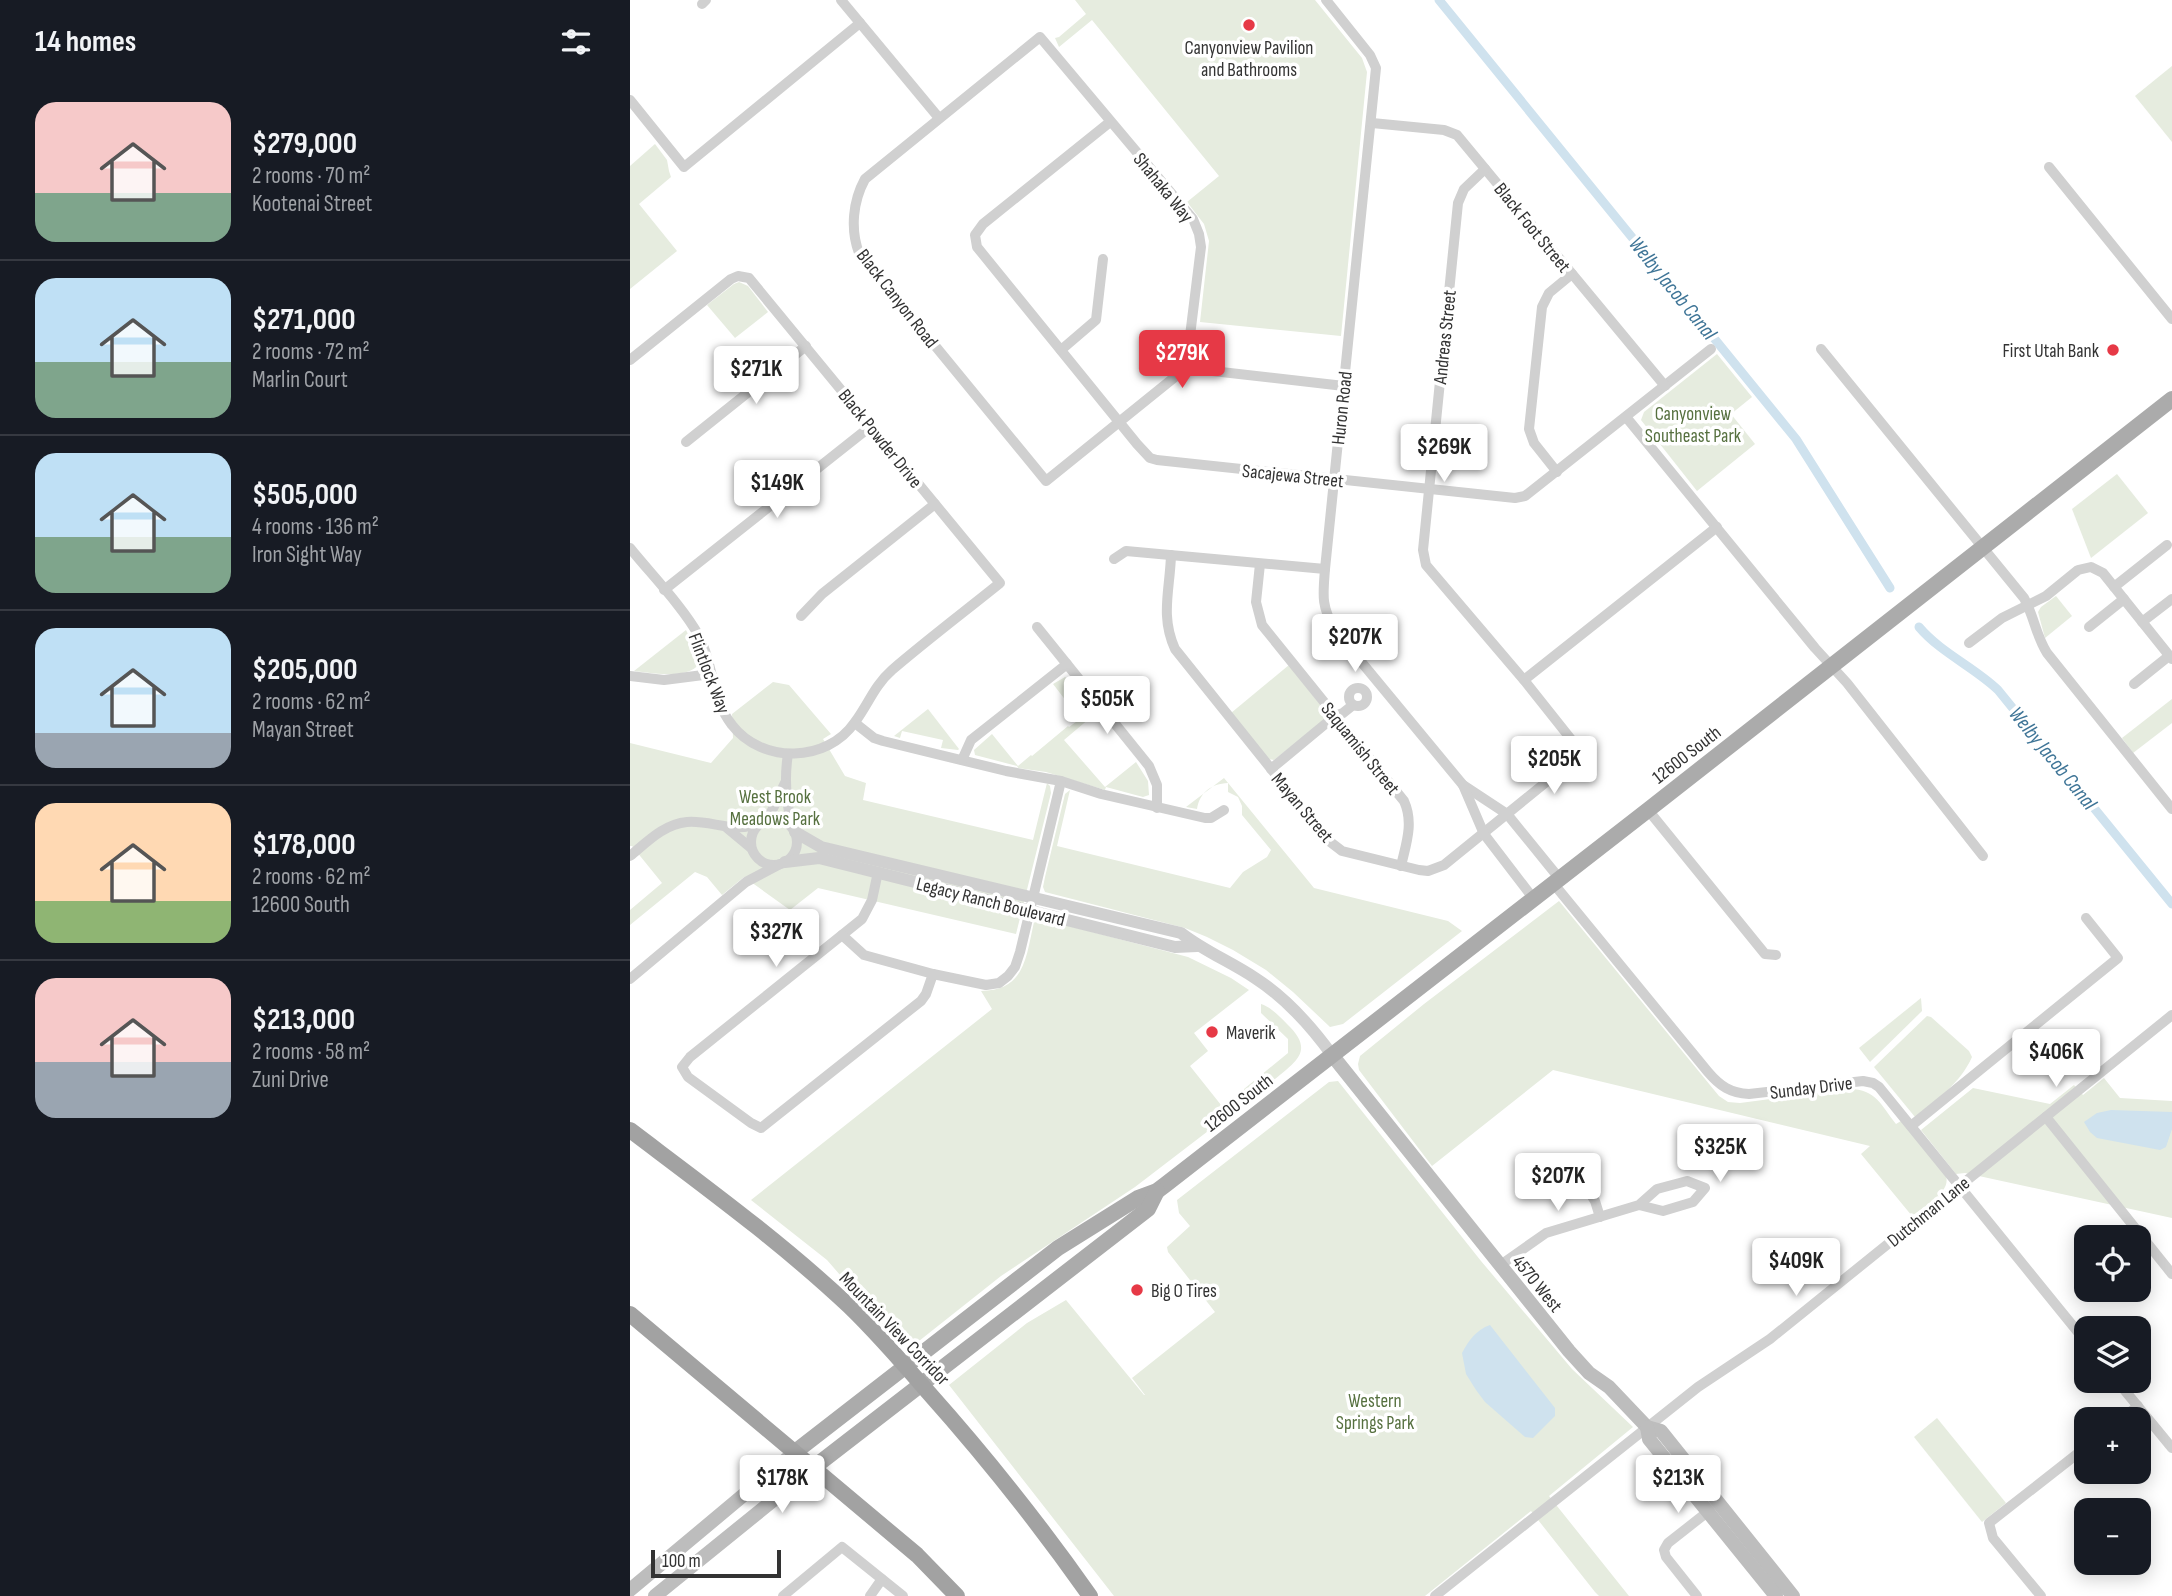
<!DOCTYPE html>
<meta charset="utf-8">
<style>
:root{--surface:#171b24;--page:#242831;--text:#f1f3f6;--muted:#9ea1a6;--line:#363941;--accent:#e63946}
body{margin:0;font-family:"Sofia Sans Condensed",sans-serif;background:var(--page);color:var(--text);height:100vh;display:flex;flex-direction:column;font-size:26px;white-space:nowrap}
*{box-sizing:border-box;margin:0}
p{font-size:23px;color:var(--muted)}
.icon{flex:none;width:38px;height:38px;fill:none;stroke:currentColor;stroke-width:2;stroke-linecap:round;stroke-linejoin:round}
.map{position:relative;flex:1;overflow:hidden}
.panel{display:flex;flex-direction:column;background:var(--surface);width:630px}
.panel>*{flex:none}
.fabs{position:absolute;left:1444px;top:1225px;display:grid;gap:14px}
.fabs a{display:grid;place-items:center;width:77px;height:77px;border-radius:14px;background:var(--surface);box-shadow:0 4px 18px #0003;font-size:35px}
.scale{position:absolute;left:21px;bottom:18px;width:130px;box-sizing:border-box;padding-left:7px;border:4px solid #333;border-top:0;font-size:19px;line-height:24px;white-space:nowrap;color:#333;-webkit-text-stroke:5px #fff;paint-order:stroke}
.price{position:absolute;translate:-50% -60px;padding:0 16px;border-radius:7px;background:#fff;color:#222;font-size:23px;line-height:46px;filter:drop-shadow(0 2px 4px #0008)}
.price::after{content:'';position:absolute;left:50%;top:42px;width:21px;height:16px;margin-left:-10px;background:inherit;clip-path:polygon(0 0,100% 0,50% 100%)}
.price.on{background:var(--accent);color:#fff}
ul{padding:0;list-style:none}
li{display:flex;align-items:center;gap:21px;height:175px;padding:0 35px}
li+li{border-top:2px solid var(--line)}
li span{display:grid;place-items:center;flex:none;width:196px;height:140px;border-radius:21px;color:#555}
li>.icon{margin-inline-start:auto}
span .icon{width:84px;height:84px;fill:#fffc;stroke-width:1}
li b{font-size:30px}
h2{display:flex;justify-content:space-between;align-items:center;height:84px;padding:0 35px;font-size:30px}
main{display:flex;flex:1;min-height:0}
.map>svg:first-child{display:block}
</style>
<main>
<section class="panel">
<h2>14 homes<svg class="icon" aria-label="filters" viewBox="0 0 24 24"><path d="M4 7h16M4 17h16"/><circle cx="9" cy="7" r="2"/><circle cx="15" cy="17" r="2"/></svg></h2>
<ul>
<li><span style="background:linear-gradient(#f6c9c9 65%,#7fa58c 0)"><svg class="icon" aria-label="home" viewBox="0 0 24 24"><path d="M3 11l9-7 9 7M6 9v11h12V9"/></svg></span><div><b>$279,000</b><p>2 rooms · 70 m²</p><p>Kootenai Street</p></div></li>
<li><span style="background:linear-gradient(#bfe0f5 60%,#7fa58c 0)"><svg class="icon" aria-label="home" viewBox="0 0 24 24"><path d="M3 11l9-7 9 7M6 9v11h12V9"/></svg></span><div><b>$271,000</b><p>2 rooms · 72 m²</p><p>Marlin Court</p></div></li>
<li><span style="background:linear-gradient(#bfe0f5 60%,#7fa58c 0)"><svg class="icon" aria-label="home" viewBox="0 0 24 24"><path d="M3 11l9-7 9 7M6 9v11h12V9"/></svg></span><div><b>$505,000</b><p>4 rooms · 136 m²</p><p>Iron Sight Way</p></div></li>
<li><span style="background:linear-gradient(#bfe0f5 75%,#9aa5b1 0)"><svg class="icon" aria-label="home" viewBox="0 0 24 24"><path d="M3 11l9-7 9 7M6 9v11h12V9"/></svg></span><div><b>$205,000</b><p>2 rooms · 62 m²</p><p>Mayan Street</p></div></li>
<li><span style="background:linear-gradient(#ffd9b3 70%,#8fb573 0)"><svg class="icon" aria-label="home" viewBox="0 0 24 24"><path d="M3 11l9-7 9 7M6 9v11h12V9"/></svg></span><div><b>$178,000</b><p>2 rooms · 62 m²</p><p>12600 South</p></div></li>
<li><span style="background:linear-gradient(#f6c9c9 60%,#9aa5b1 0)"><svg class="icon" aria-label="home" viewBox="0 0 24 24"><path d="M3 11l9-7 9 7M6 9v11h12V9"/></svg></span><div><b>$213,000</b><p>2 rooms · 58 m²</p><p>Zuni Drive</p></div></li>
</ul>
</section>
<div class="map">
<svg width="1542" height="1596" viewBox="0 0 1542 1596">
<rect width="100%" height="100%" fill="#fff"/>
<!-- green -->
<g fill="#e6ecdf">
<path d="M445 0H685L732 58 737 72 711 336 570 322 579 241 574 224 557 202 589 176 462 20 429 47 425 38 429 37 456 14Z"/>
<path d="M1542 66V142L1505 96Z"/>
<path d="M25 144 37 160 39 171 41 177 9 204 47 251 0 289V166Z"/>
<path d="M109 282 118 286 138 312 105 338 77 305 104 284Z"/>
<path d="M1087 354 1122 397 1101 414 1125 444 1067 491 1011 420 1014 412Z"/>
<path d="M1487 474 1518 513 1461 558 1442 509Z"/>
<path d="M1426 596 1442 616 1415 638 1408 612 1411 607Z"/>
<path d="M56 630 70 659C68 681 19 673 4 671Z"/>
<path d="M659 665 696 712 697 718 644 760 638 759 601 713Z"/>
<path d="M435 677 440 680 466 713 434 740 475 787 506 762 518 781 519 795 513 797 476 787 475 790 416 772 388 768 387 766 345 755 344 750 362 734 388 766 401 755 402 756 438 726 439 727 450 719 423 684Z"/>
<path d="M143 682 159 685 201 734 193 739 215 776 236 783 233 800 403 840 417 783 420 786 421 793 386 934 188 888 160 910 114 877 92 895 77 877 65 872 0 925V910L32 883 2 846H0V743L81 763 103 738 102 714Z"/>
<path d="M1542 699V723L1503 753 1492 738Z"/>
<path d="M298 709 329 749 328 750 311 748 313 740 272 731 270 738 264 736Z"/>
<path d="M594 778 684 888 818 921 832 931 713 1024 700 1027 663 992 636 970 603 950 577 937 555 928 415 892 413 887 415 877 435 794 440 790 427 846 600 888 613 872 637 857 641 850 612 815V806L608 797 598 792V783C581 784 570 792 567 809L556 807Z"/>
<path d="M929 901 1089 1096 1098 1102 1110 1103 1218 1089C1245 1088 1251 1105 1266 1124L1271 1121 1314 1172C1326 1190 1294 1206 1282 1216L1231 1154 1240 1146 923 1070 802 1166 729 1070 728 1064 730 1056 794 1004Z"/>
<path d="M408 919H412L558 957 601 978 619 990 564 1033 578 1051 560 1066 599 1115 505 1187 371 1276 289 1341 286 1339C278 1345 272 1342 264 1337L197 1260 121 1200 362 1009 351 991C395 991 396 957 404 922Z"/>
<path d="M1291 998 1292 1011 1240 1062 1229 1048Z"/>
<path d="M631 1004C641 1007 650 1017 657 1024 684 1050 668 1060 645 1079 636 1085 628 1094 618 1098L614 1094V1089L658 1053V1039L631 1013Z"/>
<path d="M1297 1016 1301 1017 1339 1051 1342 1057C1330 1084 1307 1099 1285 1117L1244 1067Z"/>
<path d="M1474 1078 1490 1098 1542 1101V1218L1335 1173 1326 1174 1291 1130 1343 1088 1420 1104 1444 1085 1453 1095Z"/>
<path d="M708 1081 851 1261 942 1369 1003 1427 919 1496 999 1596H969L965 1592 901 1511 795 1596H484L319 1385 397 1323 436 1300 514 1395H515L502 1378 585 1312 538 1252 537 1247 560 1226 549 1213 547 1200 699 1082Z"/>
<path d="M1307 1418 1376 1503 1352 1522 1284 1437Z"/>
</g>
<!-- water -->
<g fill="#cfe2ee">
<path d="M1481 1110 1542 1112V1129L1536 1147 1530 1150 1467 1138 1460 1132 1454 1122 1467 1113Z"/>
<path d="M860 1325 925 1408V1416L903 1438 895 1437 855 1402 846 1390 836 1374 832 1353C839 1340 846 1330 860 1325Z"/>
</g>
<g fill="none" stroke-linecap="round" stroke-linejoin="round">
<!-- canal -->
<g stroke="#cfe2ee" stroke-width="9">
<path d="M809 0 1166 439 1260 588"/>
<path d="M1289 627C1311 653 1344 667 1368 690L1542 904"/>
</g>
<!-- minor -->
<g stroke="#d0d0d0" stroke-width="10">
<path d="M211 0 309 118"/>
<path d="M696 0 740 55 746 68 695 569C693 596 691 604 704 629L833 785 877 814 929 878"/>
<path d="M72 4 76 0"/>
<path d="M0 100 54 167 230 23"/>
<path d="M480 122 353 224 345 235 347 247 507 444 520 458 527 460 885 498 895 496 1081 349"/>
<path d="M742 123 814 130 827 135 1035 386"/>
<path d="M1419 167 1542 319"/>
<path d="M1191 349 1394 598C1404 616 1406 636 1417 653L1542 809"/>
<path d="M431 350 466 320 473 259"/>
<path d="M0 360 101 279 108 276 119 278 370 583C334 612 297 640 262 670 244 686 239 703 225 722 197 763 132 764 102 725 81 699 84 664 69 636 53 607 21 574 0 548"/>
<path d="M556 368 571 247 569 234 563 219 410 37 235 179C223 201 220 229 229 253L416 481 556 368 714 386"/>
<path d="M996 417 1185 648 1217 683 1353 856"/>
<path d="M56 442 176 346"/>
<path d="M927 472 904 443 899 429 912 307 919 293 942 274"/>
<path d="M541 555C540 590 530 616 545 649L699 841 712 851 789 870 798 871 814 865 952 753 894 680 796 565 793 550 828 203 834 189 855 169"/>
<path d="M484 559 496 551 695 569"/>
<path d="M630 564 626 602 632 625 774 801C784 823 776 844 771 866"/>
<path d="M1484 587 1537 545"/>
<path d="M34 590 241 426"/>
<path d="M171 616 192 594 305 504"/>
<path d="M1512 622 1542 599"/>
<path d="M407 627 519 766 527 785V808"/>
<path d="M1459 627 1494 599"/>
<path d="M1339 643 1372 618 1416 596 1448 570 1461 567 1473 573 1542 659"/>
<path d="M0 676 34 680 81 674"/>
<path d="M894 680 1087 527"/>
<path d="M1504 684 1539 656"/>
<circle cx="728" cy="697" r="9"/>
<path d="M225 723 244 738 253 741 376 771 431 781 471 794 575 818H581L594 810"/>
<path d="M158 754C154 779 156 804 163 829"/>
<path d="M332 760 341 740 437 664"/>
<path d="M641 769 705 716 713 713 723 705"/>
<path d="M833 785 854 834 903 898"/>
<path d="M1018 810 1135 954 1146 955"/>
<circle cx="144" cy="842" r="23"/>
<path d="M138 819 155 783"/>
<path d="M97 828 121 848"/>
<path d="M0 856C17 842 34 824 57 822 82 820 105 834 130 823"/>
<path d="M248 872 242 900 232 919 60 1057 52 1067 58 1077 121 1123 131 1128 291 1001 296 994 303 974"/>
<path d="M923 883 1078 1072C1090 1086 1100 1093 1119 1094L1233 1081 1243 1083 1249 1087 1456 1342"/>
<path d="M212 935 234 955 303 974 356 985 369 983 378 976 385 967 390 952 431 781"/>
<path d="M0 979 116 882 150 864"/>
<path d="M1416 1117 1542 1274"/>
<path d="M1281 1126 1488 958 1456 918"/>
<path d="M942 1165 965 1201 970 1217"/>
<path d="M869 1266 916 1233 1009 1205 1027 1189 1057 1181 1075 1188 1063 1202 1033 1211 1009 1205"/>
<path d="M1487 1381 1542 1448"/>
<path d="M1491 1419 1508 1406"/>
<path d="M153 1596 212 1547 273 1596"/>
<path d="M240 1596 252 1579"/>
<path d="M805 1596 1068 1387 1140 1339 1542 1015"/>
<path d="M1067 1596 1036 1557 1034 1550 1038 1543 1080 1510"/>
<path d="M1411 1596 1363 1538 1359 1523 1456 1447"/>
</g>
<!-- tertiary -->
<g stroke="#d0d0d0" stroke-width="12">
<path d="M165 832 191 847 551 933C574 951 601 962 625 978 656 998 681 1026 702 1055"/>
<path d="M155 862 189 858 545 947 567 946"/>
</g>
<!-- secondary -->
<g stroke="#bdbdbd" stroke-width="14">
<path d="M702 1055 939 1351 959 1373 979 1387 1017 1427 1031 1431 1163 1596"/>
<path d="M1017 1427 1019 1439 1146 1596"/>
<path d="M0 1590 165 1452"/>
<path d="M25 1596 183 1468"/>
</g>
<!-- primary -->
<g stroke="#ababab" stroke-width="16">
<path d="M165 1452 428 1248 508 1198 527 1191 535 1185 1018 810 1542 399"/>
<path d="M183 1468 518 1209 527 1191"/>
</g>
<!-- trunk -->
<g stroke="#a2a2a2" stroke-width="16">
<path d="M0 1130C74 1186 151 1242 219 1306 247 1333 273 1363 298 1392 356 1457 410 1525 460 1596"/>
<path d="M0 1314 287 1555 327 1596"/>
</g>
</g>
<!-- markers -->
<g fill="#e63946" stroke="#fff" stroke-width="2.5">
<circle cx="619" cy="25" r="7"/>
<circle cx="1483" cy="350" r="7"/>
<circle cx="582" cy="1032" r="7"/>
<circle cx="507" cy="1290" r="7"/>
</g>
<g text-anchor="middle" stroke-width="7" stroke-linejoin="round" paint-order="stroke">
<!-- poi labels -->
<g font-size="19" fill="#333" stroke="#fff" text-anchor="start">
<text x="619" y="54" text-anchor="middle">Canyonview Pavilion<tspan x="619" dy="22">and Bathrooms</tspan></text>
<text x="1469" y="357" text-anchor="end">First Utah Bank</text>
<text x="596" y="1039">Maverik</text>
<text x="521" y="1297">Big O Tires</text>
</g>
<!-- street labels -->
<g font-size="19" fill="#333" stroke="#fff">
<text transform="translate(534 187) rotate(51)" y="7">Shahaka Way</text>
<text transform="translate(903 227) rotate(51)" y="7">Black Foot Street</text>
<text transform="translate(268 298) rotate(52)" y="7">Black Canyon Road</text>
<text transform="translate(814 337) rotate(-84)" y="7">Andreas Street</text>
<text transform="translate(711 408) rotate(-84)" y="7">Huron Road</text>
<text transform="translate(251 438) rotate(51)" y="7">Black Powder Drive</text>
<text transform="translate(663 475) rotate(6)" y="7">Sacajewa Street</text>
<text transform="translate(80 673) rotate(69)" y="7">Flintlock Way</text>
<text transform="translate(731 748) rotate(51)" y="7">Saquamish Street</text>
<text transform="translate(1056 754) rotate(-38)" y="7">12600 South</text>
<text transform="translate(673 807) rotate(50)" y="7">Mayan Street</text>
<text transform="translate(361 901) rotate(14)" y="7">Legacy Ranch Boulevard</text>
<text transform="translate(1181 1087) rotate(-7)" y="7">Sunday Drive</text>
<text transform="translate(608 1102) rotate(-38)" y="7">12600 South</text>
<text transform="translate(1298 1211) rotate(-39)" y="7">Dutchman Lane</text>
<text transform="translate(908 1283) rotate(51)" y="7">4570 West</text>
<text transform="translate(265 1328) rotate(46)" y="7">Mountain View Corridor</text>
</g>
<!-- park labels -->
<g font-size="19" fill="#56703f" stroke="#fff">
<text x="1063" y="420">Canyonview<tspan x="1063" dy="22">Southeast Park</tspan></text>
<text x="145" y="803">West Brook<tspan x="145" dy="22">Meadows Park</tspan></text>
<text x="745" y="1407">Western<tspan x="745" dy="22">Springs Park</tspan></text>
</g>
<!-- water labels -->
<g font-size="21" font-style="italic" fill="#3f7597" stroke="#fff">
<text transform="translate(1043 288) rotate(51)" y="7">Welby Jacob Canal</text>
<text transform="translate(1423 758) rotate(51)" y="7">Welby Jacob Canal</text>
</g>
</g>
</svg>
<div class="fabs">
<a><svg class="icon" aria-label="locate" viewBox="0 0 24 24"><circle cx="12" cy="12" r="6"/><path d="M12 2v4M12 18v4M2 12h4M18 12h4"/></svg></a>
<a><svg class="icon" aria-label="layers" viewBox="0 0 24 24"><path d="M12 4l9 5-9 5-9-5zM3 14l9 5 9-5"/></svg></a>
<a>+</a>
<a>−</a>
</div>
<div class="scale">100 m</div>
<b class="price on" style="left:552px;top:390px">$279K</b>
<b class="price" style="left:126px;top:406px">$271K</b>
<b class="price" style="left:814px;top:484px">$269K</b>
<b class="price" style="left:147px;top:520px">$149K</b>
<b class="price" style="left:725px;top:674px">$207K</b>
<b class="price" style="left:477px;top:736px">$505K</b>
<b class="price" style="left:924px;top:796px">$205K</b>
<b class="price" style="left:146px;top:969px">$327K</b>
<b class="price" style="left:1426px;top:1089px">$406K</b>
<b class="price" style="left:1090px;top:1184px">$325K</b>
<b class="price" style="left:928px;top:1213px">$207K</b>
<b class="price" style="left:1166px;top:1298px">$409K</b>
<b class="price" style="left:152px;top:1515px">$178K</b>
<b class="price" style="left:1048px;top:1515px">$213K</b>
</div>
</main>
